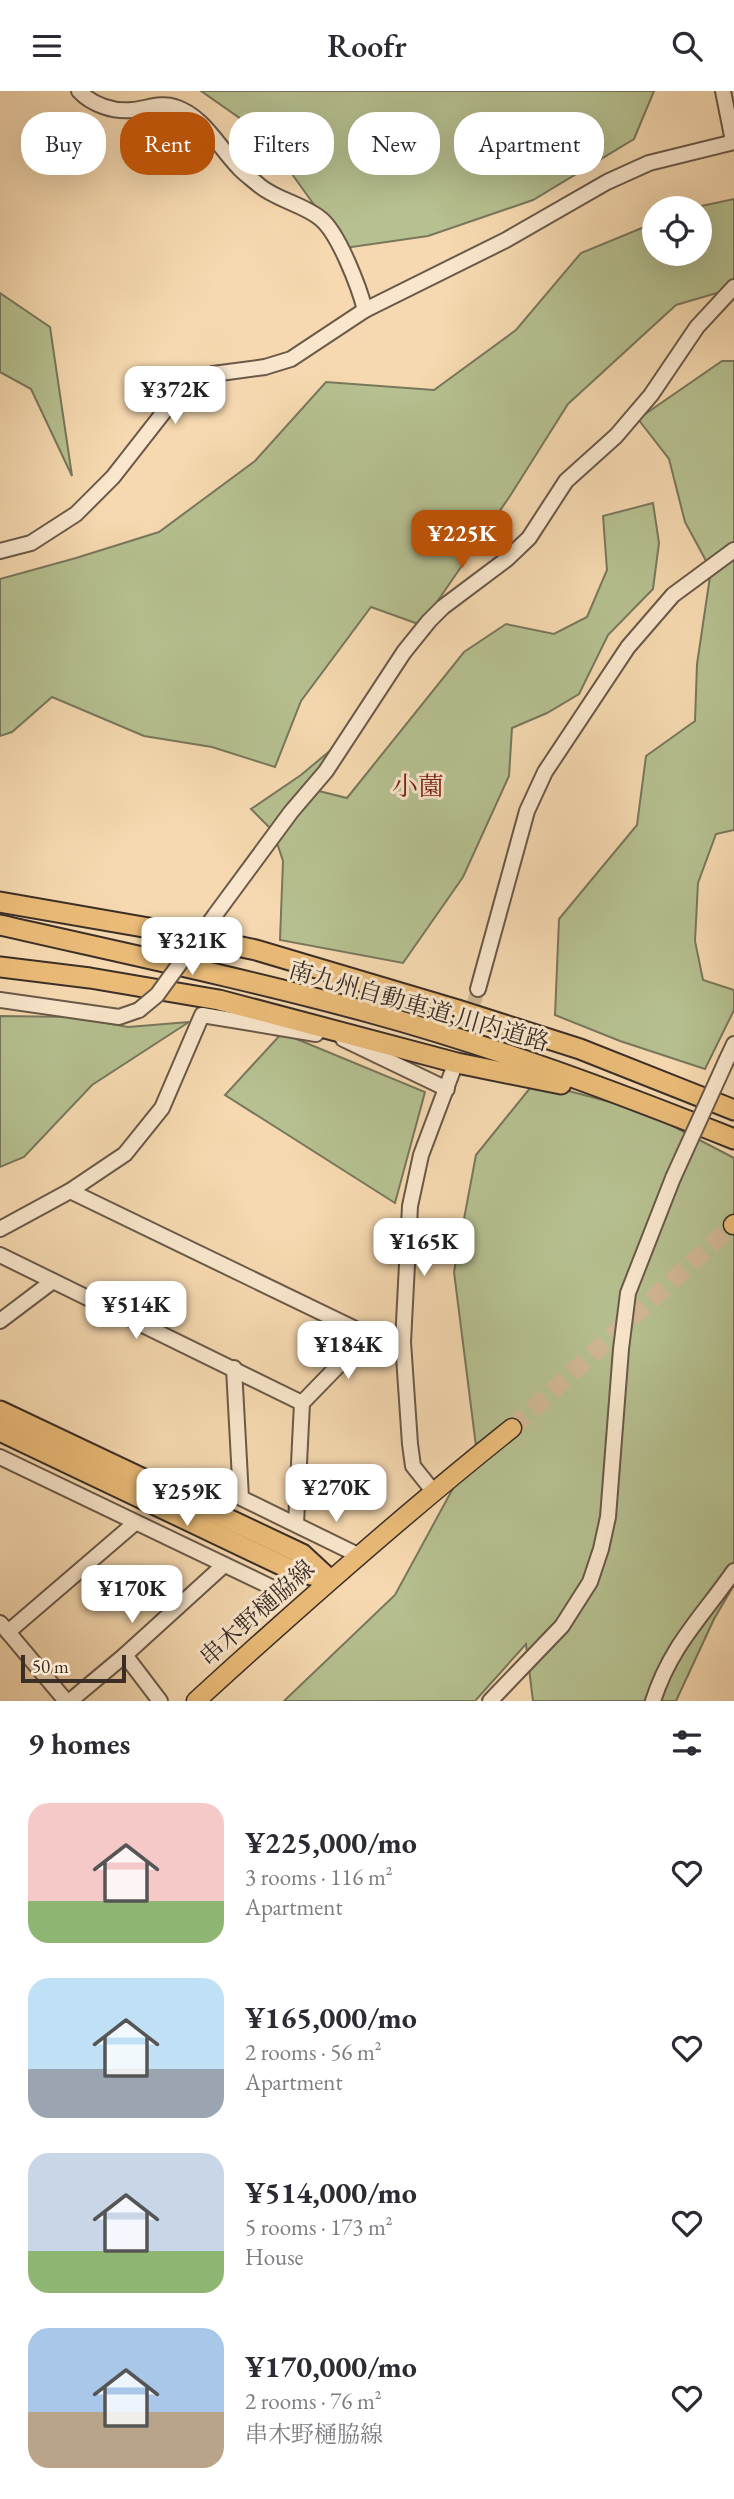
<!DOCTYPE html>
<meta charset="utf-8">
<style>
:root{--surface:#fff;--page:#f2f2f3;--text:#2b2b33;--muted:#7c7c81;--accent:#b45309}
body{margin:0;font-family:"EB Garamond","Noto Serif JP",serif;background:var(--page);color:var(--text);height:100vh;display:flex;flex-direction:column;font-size:26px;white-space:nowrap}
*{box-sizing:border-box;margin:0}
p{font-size:23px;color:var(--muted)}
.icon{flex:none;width:38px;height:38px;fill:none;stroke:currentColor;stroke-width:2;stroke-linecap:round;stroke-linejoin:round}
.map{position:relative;height:1610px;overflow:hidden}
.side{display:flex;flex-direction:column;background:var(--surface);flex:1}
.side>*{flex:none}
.hud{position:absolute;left:21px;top:21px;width:693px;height:63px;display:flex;gap:14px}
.fabs{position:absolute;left:642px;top:105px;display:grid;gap:14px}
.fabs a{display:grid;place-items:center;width:70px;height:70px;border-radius:50%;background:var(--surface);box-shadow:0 7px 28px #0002;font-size:35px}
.scale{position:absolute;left:21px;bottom:18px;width:105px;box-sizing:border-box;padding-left:7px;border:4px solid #3b2e27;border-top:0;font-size:19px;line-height:24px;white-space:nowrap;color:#3b2e27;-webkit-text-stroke:5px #f9e6cc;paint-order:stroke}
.price{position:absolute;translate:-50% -60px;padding:0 16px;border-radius:14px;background:#fff;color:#222;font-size:23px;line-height:46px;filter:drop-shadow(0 2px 4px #0008)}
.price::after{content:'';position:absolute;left:50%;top:42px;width:21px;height:16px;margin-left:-10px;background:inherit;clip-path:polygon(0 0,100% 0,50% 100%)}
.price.active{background:var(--accent);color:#fff}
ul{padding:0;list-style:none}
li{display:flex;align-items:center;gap:21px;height:175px;padding:0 28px}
li span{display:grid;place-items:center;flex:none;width:196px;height:140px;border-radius:21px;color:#555}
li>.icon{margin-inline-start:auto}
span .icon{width:84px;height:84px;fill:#fffc;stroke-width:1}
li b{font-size:30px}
h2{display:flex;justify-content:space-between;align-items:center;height:84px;padding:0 28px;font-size:30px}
.pill{padding:0 24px;border-radius:28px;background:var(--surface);box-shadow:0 7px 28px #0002;font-size:24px;line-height:63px}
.pill.active{background:var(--accent);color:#fff}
header{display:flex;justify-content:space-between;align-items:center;height:91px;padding:0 28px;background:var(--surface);font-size:32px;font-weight:600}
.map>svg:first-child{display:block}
</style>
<header><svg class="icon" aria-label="menu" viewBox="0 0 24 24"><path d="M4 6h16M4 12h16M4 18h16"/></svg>Roofr<svg class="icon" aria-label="search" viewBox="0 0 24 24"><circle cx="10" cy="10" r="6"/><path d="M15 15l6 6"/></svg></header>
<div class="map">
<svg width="734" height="1610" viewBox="0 0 734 1610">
<rect width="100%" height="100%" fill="#f6d9b0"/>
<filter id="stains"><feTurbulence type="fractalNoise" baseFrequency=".00286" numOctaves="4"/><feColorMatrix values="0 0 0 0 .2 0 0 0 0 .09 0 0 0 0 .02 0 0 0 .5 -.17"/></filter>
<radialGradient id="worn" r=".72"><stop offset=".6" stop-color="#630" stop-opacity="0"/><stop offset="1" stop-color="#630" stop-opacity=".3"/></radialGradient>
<!-- green -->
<g fill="#b6c090" stroke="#78775c" stroke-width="2">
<path d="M201 0H654L634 48 533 109 428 145 345 157 264 44Z"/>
<path d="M734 108V197L676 214 568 313 510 405 421 534 371 516 301 610 275 676 212 656 144 645 52 606 12 641 0 645V488L76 467 159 441 255 370 326 291 434 299 516 239 581 162 654 132V163H700V117H692Z"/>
<path d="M0 202 50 236 72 385 31 298 0 281Z"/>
<path d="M722 270H734V739L716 743 698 792 695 850 703 889 734 899V919L705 978 620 950 555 924 559 828 637 734 646 665 695 630 697 573 711 479 685 431 669 368 638 328Z"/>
<path d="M653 412 659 452 653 498 608 544 579 603 547 622 512 637 509 685 463 786 403 872 280 849 283 770 273 740 251 718 301 684 356 638 319 700 347 707 464 561 506 533 554 543 587 526 607 479 603 425Z"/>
<path d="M0 925 74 926 128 936 189 931 92 994 24 1066 0 1076Z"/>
<path d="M282 942 425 1001 395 1112 225 1004Z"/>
<path d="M535 991 644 1020 734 1067V1494L714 1528 676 1610H533L526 1553 475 1610H284L395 1504 476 1355 454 1181 476 1064Z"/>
</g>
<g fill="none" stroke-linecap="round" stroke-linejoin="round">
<!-- minor-tunnel -->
<path stroke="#d1b795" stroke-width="14" stroke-dasharray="14 7" stroke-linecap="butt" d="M454 978 478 898"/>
<!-- major-tunnel -->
<path stroke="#d1b795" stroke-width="18" stroke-dasharray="18 9" stroke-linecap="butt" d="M512 1337 733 1134"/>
<defs>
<g id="minor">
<path d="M79 0C92 14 114 21 132 19 146 18 161 11 175 16 204 25 219 57 240 78 246 84 253 89 260 95 277 109 305 114 321 128 339 143 359 196 365 219"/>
<path d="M723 0 733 50"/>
<path d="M0 460 31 452 76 423 113 386 174 308 193 292 213 283 265 276 291 268 365 219 506 149 607 91 649 72 734 51"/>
<path d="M215 824 291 721 326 680 404 561 429 530 443 516 507 468 529 447 566 390 616 345 651 304 697 236 734 196"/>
<path d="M478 898 527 720 545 681 628 556 673 504 734 459"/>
<path d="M0 909 119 926 139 919"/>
<path d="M343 948 447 998"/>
<path d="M727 968 734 953"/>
<path d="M70 1100 368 1244 403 1251"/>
<path d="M0 1138 70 1100 125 1063 162 1017 202 924 316 943"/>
<path d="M0 1164 302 1312"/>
<path d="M0 1230 53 1190"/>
<path d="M234 1277 241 1407 360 1465"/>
<path d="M0 1366 271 1496"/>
<path d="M433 1400 413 1375 410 1353 403 1251 410 1115 421 1064 453 979"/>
<path d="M296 1433 302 1312 368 1244"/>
<path d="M0 1532 8 1541 135 1432"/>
<path d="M8 1541 66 1610"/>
<path d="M70 1610 125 1564"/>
<path d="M160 1610 125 1564 224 1474"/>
<path d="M490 1610 562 1535 590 1491 601 1458 608 1426 621 1258 628 1202 673 1087"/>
<path d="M653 1610C671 1554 702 1526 734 1480"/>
</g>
<g id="major">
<path d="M733 1134 734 1133"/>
<path d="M196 1610C299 1516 403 1424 512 1337"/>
</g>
<g id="highway">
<path d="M0 811 149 837 256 859 458 919 580 958 734 1019"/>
<path d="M0 834C123 862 246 888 368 921 493 955 614 1000 734 1048"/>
<path d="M0 876 90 887 219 909 457 972 561 993"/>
<path d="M0 1320 302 1463 329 1488"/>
<path d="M0 1340 294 1480 325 1487"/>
</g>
</defs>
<!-- minor casing -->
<use href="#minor" stroke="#6a5949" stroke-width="18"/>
<!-- major casing -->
<use href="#major" stroke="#3b2e27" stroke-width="21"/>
<!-- highway casing -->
<use href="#highway" stroke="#3b2e27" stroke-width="23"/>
<!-- minor -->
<use href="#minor" stroke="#f9e6cc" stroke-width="14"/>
<!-- major -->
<use href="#major" stroke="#ebbc78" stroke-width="18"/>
<!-- highway -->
<use href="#highway" stroke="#ebbc78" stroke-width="19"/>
<defs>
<g id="minor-bridge">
<path d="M139 919 157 904 215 824"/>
<path d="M673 1087 727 968"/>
</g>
</defs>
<!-- minor-bridge casing -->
<use href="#minor-bridge" stroke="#6a5949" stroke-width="18" stroke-linecap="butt"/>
<!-- minor-bridge -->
<use href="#minor-bridge" stroke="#f9e6cc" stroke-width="14"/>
</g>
<g text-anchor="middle" stroke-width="6" stroke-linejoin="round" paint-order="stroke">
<!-- street labels -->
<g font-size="24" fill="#3b2e27" stroke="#f9e6cc">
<text transform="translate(419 915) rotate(16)" y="8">南九州自動車道;川内道路</text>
<text transform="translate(257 1522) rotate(-42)" y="8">串木野樋脇線</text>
</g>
<!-- neighbourhood labels -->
<g font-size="26" fill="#7a1f14" stroke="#f9e6cc">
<text x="418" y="704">小薗</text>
</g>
</g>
<rect width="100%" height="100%" filter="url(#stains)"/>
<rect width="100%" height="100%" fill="url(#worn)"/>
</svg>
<div class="fabs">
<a><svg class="icon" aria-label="locate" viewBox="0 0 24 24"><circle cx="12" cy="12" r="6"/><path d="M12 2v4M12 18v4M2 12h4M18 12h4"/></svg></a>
</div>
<div class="scale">50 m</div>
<b class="price" style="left:175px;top:335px">¥372K</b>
<b class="price active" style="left:462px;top:479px">¥225K</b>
<b class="price" style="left:192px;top:886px">¥321K</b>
<b class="price" style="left:424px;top:1187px">¥165K</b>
<b class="price" style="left:136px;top:1250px">¥514K</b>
<b class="price" style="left:348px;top:1290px">¥184K</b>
<b class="price" style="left:336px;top:1433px">¥270K</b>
<b class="price" style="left:187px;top:1437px">¥259K</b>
<b class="price" style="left:132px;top:1534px">¥170K</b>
<div class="hud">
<a class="pill">Buy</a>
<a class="pill active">Rent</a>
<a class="pill">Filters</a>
<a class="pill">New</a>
<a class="pill">Apartment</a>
</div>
</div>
<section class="side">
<h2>9 homes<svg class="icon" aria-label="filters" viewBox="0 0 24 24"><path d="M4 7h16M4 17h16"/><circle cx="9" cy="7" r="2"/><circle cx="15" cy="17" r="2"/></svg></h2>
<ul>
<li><span style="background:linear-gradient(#f6c9c9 70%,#8fb573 0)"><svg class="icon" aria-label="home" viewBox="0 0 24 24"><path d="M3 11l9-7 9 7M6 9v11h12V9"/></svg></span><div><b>¥225,000/mo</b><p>3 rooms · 116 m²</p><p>Apartment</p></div><svg class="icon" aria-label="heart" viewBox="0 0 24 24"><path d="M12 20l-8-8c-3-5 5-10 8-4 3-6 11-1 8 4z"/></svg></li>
<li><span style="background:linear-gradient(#bfe0f5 65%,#9aa5b1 0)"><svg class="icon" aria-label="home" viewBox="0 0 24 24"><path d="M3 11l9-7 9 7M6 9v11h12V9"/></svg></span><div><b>¥165,000/mo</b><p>2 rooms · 56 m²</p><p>Apartment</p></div><svg class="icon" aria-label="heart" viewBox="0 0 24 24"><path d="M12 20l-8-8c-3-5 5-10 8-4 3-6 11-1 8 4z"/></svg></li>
<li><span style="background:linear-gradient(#c9d6e8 70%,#8fb573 0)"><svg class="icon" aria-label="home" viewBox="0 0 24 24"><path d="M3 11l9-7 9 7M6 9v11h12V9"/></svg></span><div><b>¥514,000/mo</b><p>5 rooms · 173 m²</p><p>House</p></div><svg class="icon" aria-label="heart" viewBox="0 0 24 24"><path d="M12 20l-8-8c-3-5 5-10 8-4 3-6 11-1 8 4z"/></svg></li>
<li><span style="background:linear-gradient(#a9c7e8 60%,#b9a48a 0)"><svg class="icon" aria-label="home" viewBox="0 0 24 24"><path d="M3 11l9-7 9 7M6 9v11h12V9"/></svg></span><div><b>¥170,000/mo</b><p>2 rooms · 76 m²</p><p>串木野樋脇線</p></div><svg class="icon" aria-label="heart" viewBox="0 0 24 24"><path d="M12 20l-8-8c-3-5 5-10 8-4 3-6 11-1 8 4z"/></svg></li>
</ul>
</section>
